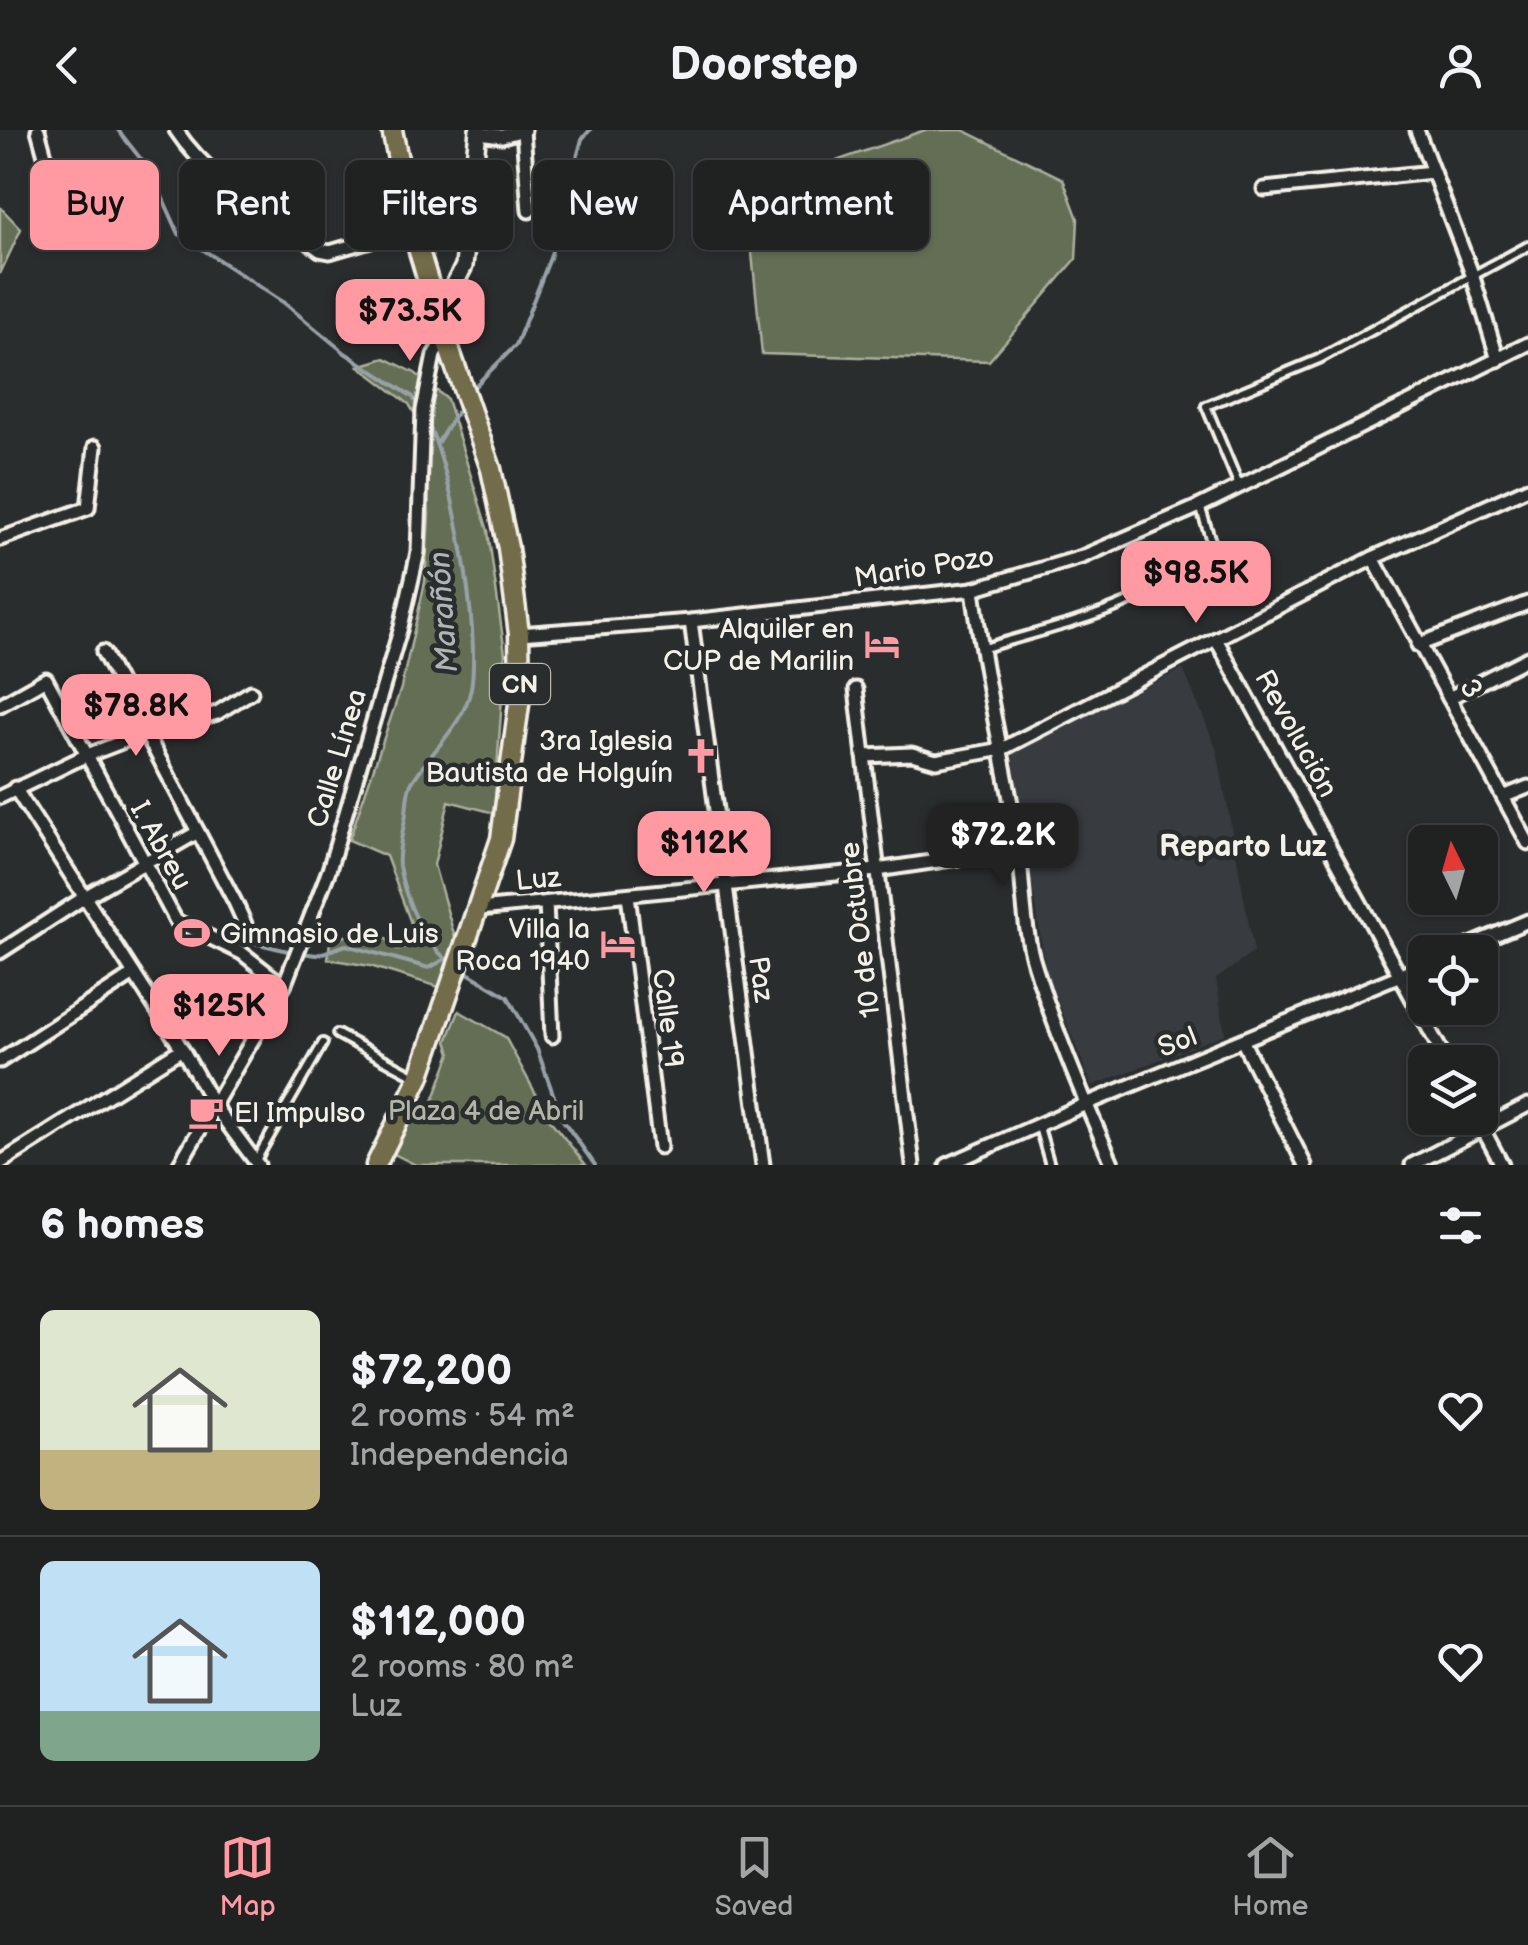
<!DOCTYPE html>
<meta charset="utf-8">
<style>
:root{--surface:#202222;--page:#2d2f2f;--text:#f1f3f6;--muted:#a2a4a5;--line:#3d3f40;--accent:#ff9aa2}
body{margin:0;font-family:"Balsamiq Sans",sans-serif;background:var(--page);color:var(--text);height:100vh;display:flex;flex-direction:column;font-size:38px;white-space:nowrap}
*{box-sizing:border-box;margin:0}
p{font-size:32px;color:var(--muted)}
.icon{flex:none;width:55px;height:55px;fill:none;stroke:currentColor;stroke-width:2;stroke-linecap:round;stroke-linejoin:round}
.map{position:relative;height:1035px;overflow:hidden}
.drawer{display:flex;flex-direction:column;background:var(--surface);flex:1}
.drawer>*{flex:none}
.guide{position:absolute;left:30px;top:30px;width:1000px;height:90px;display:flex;gap:20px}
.needle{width:65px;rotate:355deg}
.controls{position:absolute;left:1408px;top:695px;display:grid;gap:20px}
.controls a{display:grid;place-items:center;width:90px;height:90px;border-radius:15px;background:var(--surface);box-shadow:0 2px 8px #0004,0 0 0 2px var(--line);font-size:50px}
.price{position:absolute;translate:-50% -85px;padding:0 22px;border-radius:20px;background:var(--accent);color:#111;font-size:32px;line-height:65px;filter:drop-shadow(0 2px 5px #0008)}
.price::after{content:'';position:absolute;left:50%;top:60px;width:30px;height:22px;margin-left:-15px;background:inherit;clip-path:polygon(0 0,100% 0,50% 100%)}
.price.on{background:#222;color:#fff}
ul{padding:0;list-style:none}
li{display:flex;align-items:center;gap:30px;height:250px;padding:0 40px}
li+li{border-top:2px solid var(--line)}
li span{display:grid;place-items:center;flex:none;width:280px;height:200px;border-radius:15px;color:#555}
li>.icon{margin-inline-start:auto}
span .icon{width:120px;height:120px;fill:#fffc;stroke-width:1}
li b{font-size:42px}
h2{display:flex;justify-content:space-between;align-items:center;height:120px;padding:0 40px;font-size:42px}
.tag{padding:0 35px;border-radius:15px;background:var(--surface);box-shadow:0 2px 8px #0004,0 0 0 2px var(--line);font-size:35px;line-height:90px}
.tag.on{background:var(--accent);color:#111}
header{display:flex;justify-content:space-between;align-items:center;height:130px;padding:0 40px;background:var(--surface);font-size:45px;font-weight:700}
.menu{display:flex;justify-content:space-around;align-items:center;height:140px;border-top:2px solid var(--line);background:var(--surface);font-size:28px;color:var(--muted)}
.menu a{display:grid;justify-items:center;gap:5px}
.menu .on{color:var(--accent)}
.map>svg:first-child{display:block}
</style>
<header><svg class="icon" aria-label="back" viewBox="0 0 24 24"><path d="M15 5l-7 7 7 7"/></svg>Doorstep<svg class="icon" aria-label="person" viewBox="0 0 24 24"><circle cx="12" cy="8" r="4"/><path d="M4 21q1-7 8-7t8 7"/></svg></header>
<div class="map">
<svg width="1528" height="1035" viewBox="0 0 1528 1035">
<rect width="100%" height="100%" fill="#2a2d2e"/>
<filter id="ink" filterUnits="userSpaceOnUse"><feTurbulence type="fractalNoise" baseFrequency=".01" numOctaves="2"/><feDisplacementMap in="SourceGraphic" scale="20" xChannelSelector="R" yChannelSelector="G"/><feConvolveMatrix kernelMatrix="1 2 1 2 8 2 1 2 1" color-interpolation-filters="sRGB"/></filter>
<g filter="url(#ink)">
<!-- built -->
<path fill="#383b41" d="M1183 539 1217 620 1254 822 1216 849 1225 904 1092 956 1046 842 1012 622Z"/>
<!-- green -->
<g fill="#636e54" stroke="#acb09e" stroke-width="2.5">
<path d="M925 0H963L1063 49 1078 89 1076 129 989 231 762 224 750 103 796 45Z"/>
<path d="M0 77 21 99 0 144Z"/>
<path d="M385 228 415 243 447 269 488 401 505 524 494 683 449 671 434 735 456 811 439 857 370 836 328 829 330 811 374 797 398 820 418 812 386 726 349 710 401 558 425 452 429 385 426 303 409 274 359 236Z"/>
<path d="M459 881 505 907 550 990 586 1035H416L394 1024 414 984 432 974 451 923 447 911Z"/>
</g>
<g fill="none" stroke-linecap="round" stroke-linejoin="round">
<!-- stream -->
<g stroke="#98a1a7" stroke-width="4">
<path d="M118 0 151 42 179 104 283 172 345 223 413 267 419 278"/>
<path d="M470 261 516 215 550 128 582 9 590 0"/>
<path d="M426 290C453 340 481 502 471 558 465 594 428 624 411 654 407 662 407 674 406 683 404 699 397 720 399 736 405 769 424 816 453 834"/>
<path d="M438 312 462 274"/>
<path d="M234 808 292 822"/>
<path d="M301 823 317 825 346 815 429 838 445 829"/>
<path d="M461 839 508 867 537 919 562 989 595 1035"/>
</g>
<defs>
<g id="service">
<path d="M1240 358 1206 276 1319 229 1528 116"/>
<path d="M981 519C1058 495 1153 479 1209 417L1211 411 1200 376"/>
<path d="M337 904 417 947"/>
<path d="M1039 997 1050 1035"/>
<path d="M256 1030 323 913"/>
</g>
<g id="minor">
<path d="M38 0 55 62"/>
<path d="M176 0C209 51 272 85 320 120L330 122 412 98"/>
<path d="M1417 0 1472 144 1498 230"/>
<path d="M523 1 529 81"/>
<path d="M478 3 502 6 524 0"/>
<path d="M1264 59 1433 42"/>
<path d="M0 409 88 378 95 317"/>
<path d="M1373 428 1528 713"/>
<path d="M973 459C983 543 1003 624 1017 707 1024 749 1022 796 1035 836 1056 904 1084 970 1113 1035"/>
<path d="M691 491 763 1035"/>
<path d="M519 504 691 491 973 459 1082 427 1200 376 1528 214"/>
<path d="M1216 509 1447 932"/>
<path d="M1418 515 1528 473"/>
<path d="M103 522 235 772 245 794 243 806"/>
<path d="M856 559 913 1035"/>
<path d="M1449 568 1528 528"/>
<path d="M0 575 46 549 176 791 242 823 284 856"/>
<path d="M864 626 912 624 936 631 1002 619 1373 428 1528 358"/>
<path d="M15 658 182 919 215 977 258 1035"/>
<path d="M0 667 85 626 145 603 217 583 251 562"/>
<path d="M1503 667 1528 657"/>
<path d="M628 765 660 1017"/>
<path d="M546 773 552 906"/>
<path d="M479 779 877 740 1019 719"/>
<path d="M0 822 85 767 198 702"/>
<path d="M1454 822 1528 791"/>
<path d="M1243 912 1305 1035"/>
<path d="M0 931 134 844"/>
<path d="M1477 988 1502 1035"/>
<path d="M0 1033 182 919"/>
<path d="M179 1035 284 856 329 740 401 497 418 422 423 280 434 225 445 207"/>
<path d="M947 1035 1086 974 1425 835"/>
<path d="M1412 1035 1528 975"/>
</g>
<path id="tertiary" d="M438 186 464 136 478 0"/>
<path id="primary" d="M376 1035 419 948 501 709 520 567 519 504 508 418 491 339 445 207 412 98 392 0"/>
</defs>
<!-- service casing -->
<use href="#service" stroke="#f4f1e8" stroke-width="14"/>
<!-- minor casing -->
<use href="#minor" stroke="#f4f1e8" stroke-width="19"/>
<!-- tertiary casing -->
<use href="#tertiary" stroke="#f4f1e8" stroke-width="22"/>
<!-- primary casing -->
<use href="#primary" stroke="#f4f1e8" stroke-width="25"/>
<!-- service -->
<use href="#service" stroke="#2a2d2e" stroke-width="6"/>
<!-- minor -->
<use href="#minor" stroke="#2a2d2e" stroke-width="11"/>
<!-- tertiary -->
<use href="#tertiary" stroke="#2a2d2e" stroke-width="15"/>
<!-- primary -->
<use href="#primary" stroke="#736c4b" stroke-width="18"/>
</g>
</g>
<!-- icons -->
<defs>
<symbol id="hotel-bare" viewBox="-9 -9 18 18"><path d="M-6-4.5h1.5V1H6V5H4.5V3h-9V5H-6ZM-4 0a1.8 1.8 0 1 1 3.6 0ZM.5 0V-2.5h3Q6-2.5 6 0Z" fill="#ff9aa2" stroke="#2a2d2e" stroke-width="2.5" paint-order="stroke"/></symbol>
<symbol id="church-bare" viewBox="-9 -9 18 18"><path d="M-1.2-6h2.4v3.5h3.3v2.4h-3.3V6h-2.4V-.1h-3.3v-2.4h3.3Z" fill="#ff9aa2" stroke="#2a2d2e" stroke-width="2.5" paint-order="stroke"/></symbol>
<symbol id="stadium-bare" viewBox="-9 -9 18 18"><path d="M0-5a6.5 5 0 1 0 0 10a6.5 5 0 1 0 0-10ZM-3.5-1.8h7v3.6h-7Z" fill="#ff9aa2" stroke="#2a2d2e" stroke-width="2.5" paint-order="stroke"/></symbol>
<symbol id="cafe-bare" viewBox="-9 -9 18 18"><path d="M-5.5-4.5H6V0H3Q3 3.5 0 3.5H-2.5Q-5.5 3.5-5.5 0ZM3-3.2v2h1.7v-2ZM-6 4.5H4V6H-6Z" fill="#ff9aa2" stroke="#2a2d2e" stroke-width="2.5" paint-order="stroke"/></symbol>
</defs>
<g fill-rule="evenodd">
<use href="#hotel-bare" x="857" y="489" width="50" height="50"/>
<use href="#church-bare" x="676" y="601" width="50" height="50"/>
<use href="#stadium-bare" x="167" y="778" width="50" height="50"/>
<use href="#hotel-bare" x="593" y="789" width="50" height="50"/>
<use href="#cafe-bare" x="181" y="957" width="50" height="50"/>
</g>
<g text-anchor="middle" stroke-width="9" stroke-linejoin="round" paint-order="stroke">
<!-- shield labels -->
<rect fill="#2a2d2e" stroke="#b7b6b0" stroke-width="2.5" x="490" y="534" width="60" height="40" rx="8"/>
<g font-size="25" font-weight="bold" fill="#f4f1e8">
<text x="520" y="563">CN</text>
</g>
<!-- street labels -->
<g font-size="28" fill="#f4f1e8" stroke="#2a2d2e">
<text transform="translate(924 436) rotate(-9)" y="10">Mario Pozo</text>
<text transform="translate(1472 558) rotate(61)" y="10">3</text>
<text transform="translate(1297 603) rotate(61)" y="10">Revolución</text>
<text transform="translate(336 628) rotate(-73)" y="10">Calle Línea</text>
<text transform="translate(162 715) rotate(61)" y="10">I. Abreu</text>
<text transform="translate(538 748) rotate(-5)" y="10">Luz</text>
<text transform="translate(859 800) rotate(-97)" y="10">10 de Octubre</text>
<text transform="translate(762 849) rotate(82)" y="10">Paz</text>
<text transform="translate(669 888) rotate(83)" y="10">Calle 19</text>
<text transform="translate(1177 911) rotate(-21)" y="10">Sol</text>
</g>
<!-- poi labels -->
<g font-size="28" fill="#f4f1e8" stroke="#2a2d2e" text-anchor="end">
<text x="854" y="508">Alquiler en<tspan x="854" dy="32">CUP de Marilin</tspan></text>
<text x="673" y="620">3ra Iglesia<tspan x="673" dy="32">Bautista de Holguín</tspan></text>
<text x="590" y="808">Villa la<tspan x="590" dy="32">Roca 1940</tspan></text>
<text x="220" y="813" text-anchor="start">Gimnasio de Luis</text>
<text x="234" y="992" text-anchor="start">El Impulso</text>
</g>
<!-- park labels -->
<g font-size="28" fill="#b3b6a5" stroke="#2a2d2e">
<text x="486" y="990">Plaza 4 de Abril</text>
</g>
<!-- water labels -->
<g font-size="30" font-style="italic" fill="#afb5b7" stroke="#2a2d2e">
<text transform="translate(443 482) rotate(-94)" y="10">Marañón</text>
</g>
<!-- neighbourhood labels -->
<g font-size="30" font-weight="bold" fill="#f4f1e8" stroke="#2a2d2e">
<text x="1243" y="726">Reparto Luz</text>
</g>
</g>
</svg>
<div class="controls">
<a><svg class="needle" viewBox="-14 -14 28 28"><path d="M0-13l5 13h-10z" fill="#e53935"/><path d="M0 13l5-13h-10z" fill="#a2a4a5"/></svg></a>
<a><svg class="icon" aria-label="locate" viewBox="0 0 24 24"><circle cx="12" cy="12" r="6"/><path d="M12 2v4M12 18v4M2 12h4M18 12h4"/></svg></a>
<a><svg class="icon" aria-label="layers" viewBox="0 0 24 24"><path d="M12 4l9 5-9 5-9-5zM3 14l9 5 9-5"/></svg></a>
</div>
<b class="price" style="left:410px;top:234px">$73.5K</b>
<b class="price" style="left:1196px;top:496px">$98.5K</b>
<b class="price" style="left:136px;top:629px">$78.8K</b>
<b class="price on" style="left:1003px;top:758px">$72.2K</b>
<b class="price" style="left:704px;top:766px">$112K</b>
<b class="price" style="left:219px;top:929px">$125K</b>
<div class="guide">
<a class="tag on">Buy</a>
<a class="tag">Rent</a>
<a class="tag">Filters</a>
<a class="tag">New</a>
<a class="tag">Apartment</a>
</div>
</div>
<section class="drawer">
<h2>6 homes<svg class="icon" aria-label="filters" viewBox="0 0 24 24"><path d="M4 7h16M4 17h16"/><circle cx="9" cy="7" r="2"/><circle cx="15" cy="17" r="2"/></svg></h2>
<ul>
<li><span style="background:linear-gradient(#dfe7d0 70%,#c2b280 0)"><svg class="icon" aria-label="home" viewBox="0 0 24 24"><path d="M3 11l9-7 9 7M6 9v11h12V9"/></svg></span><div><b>$72,200</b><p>2 rooms · 54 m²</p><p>Independencia</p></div><svg class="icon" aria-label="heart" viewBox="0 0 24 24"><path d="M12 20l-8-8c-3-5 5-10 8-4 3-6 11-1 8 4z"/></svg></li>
<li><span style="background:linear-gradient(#bfe0f5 75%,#7fa58c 0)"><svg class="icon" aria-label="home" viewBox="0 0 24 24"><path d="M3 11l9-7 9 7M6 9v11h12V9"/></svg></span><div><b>$112,000</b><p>2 rooms · 80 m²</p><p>Luz</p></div><svg class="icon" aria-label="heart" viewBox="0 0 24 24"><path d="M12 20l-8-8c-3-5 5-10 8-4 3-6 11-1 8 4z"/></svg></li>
</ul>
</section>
<nav class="menu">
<a class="on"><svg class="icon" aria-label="map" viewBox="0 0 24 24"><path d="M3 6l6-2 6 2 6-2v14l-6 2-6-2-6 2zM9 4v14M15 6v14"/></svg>Map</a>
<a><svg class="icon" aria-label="saved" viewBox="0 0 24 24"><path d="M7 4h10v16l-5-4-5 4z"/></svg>Saved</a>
<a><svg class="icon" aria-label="home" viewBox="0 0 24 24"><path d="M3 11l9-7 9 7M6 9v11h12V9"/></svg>Home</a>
</nav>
